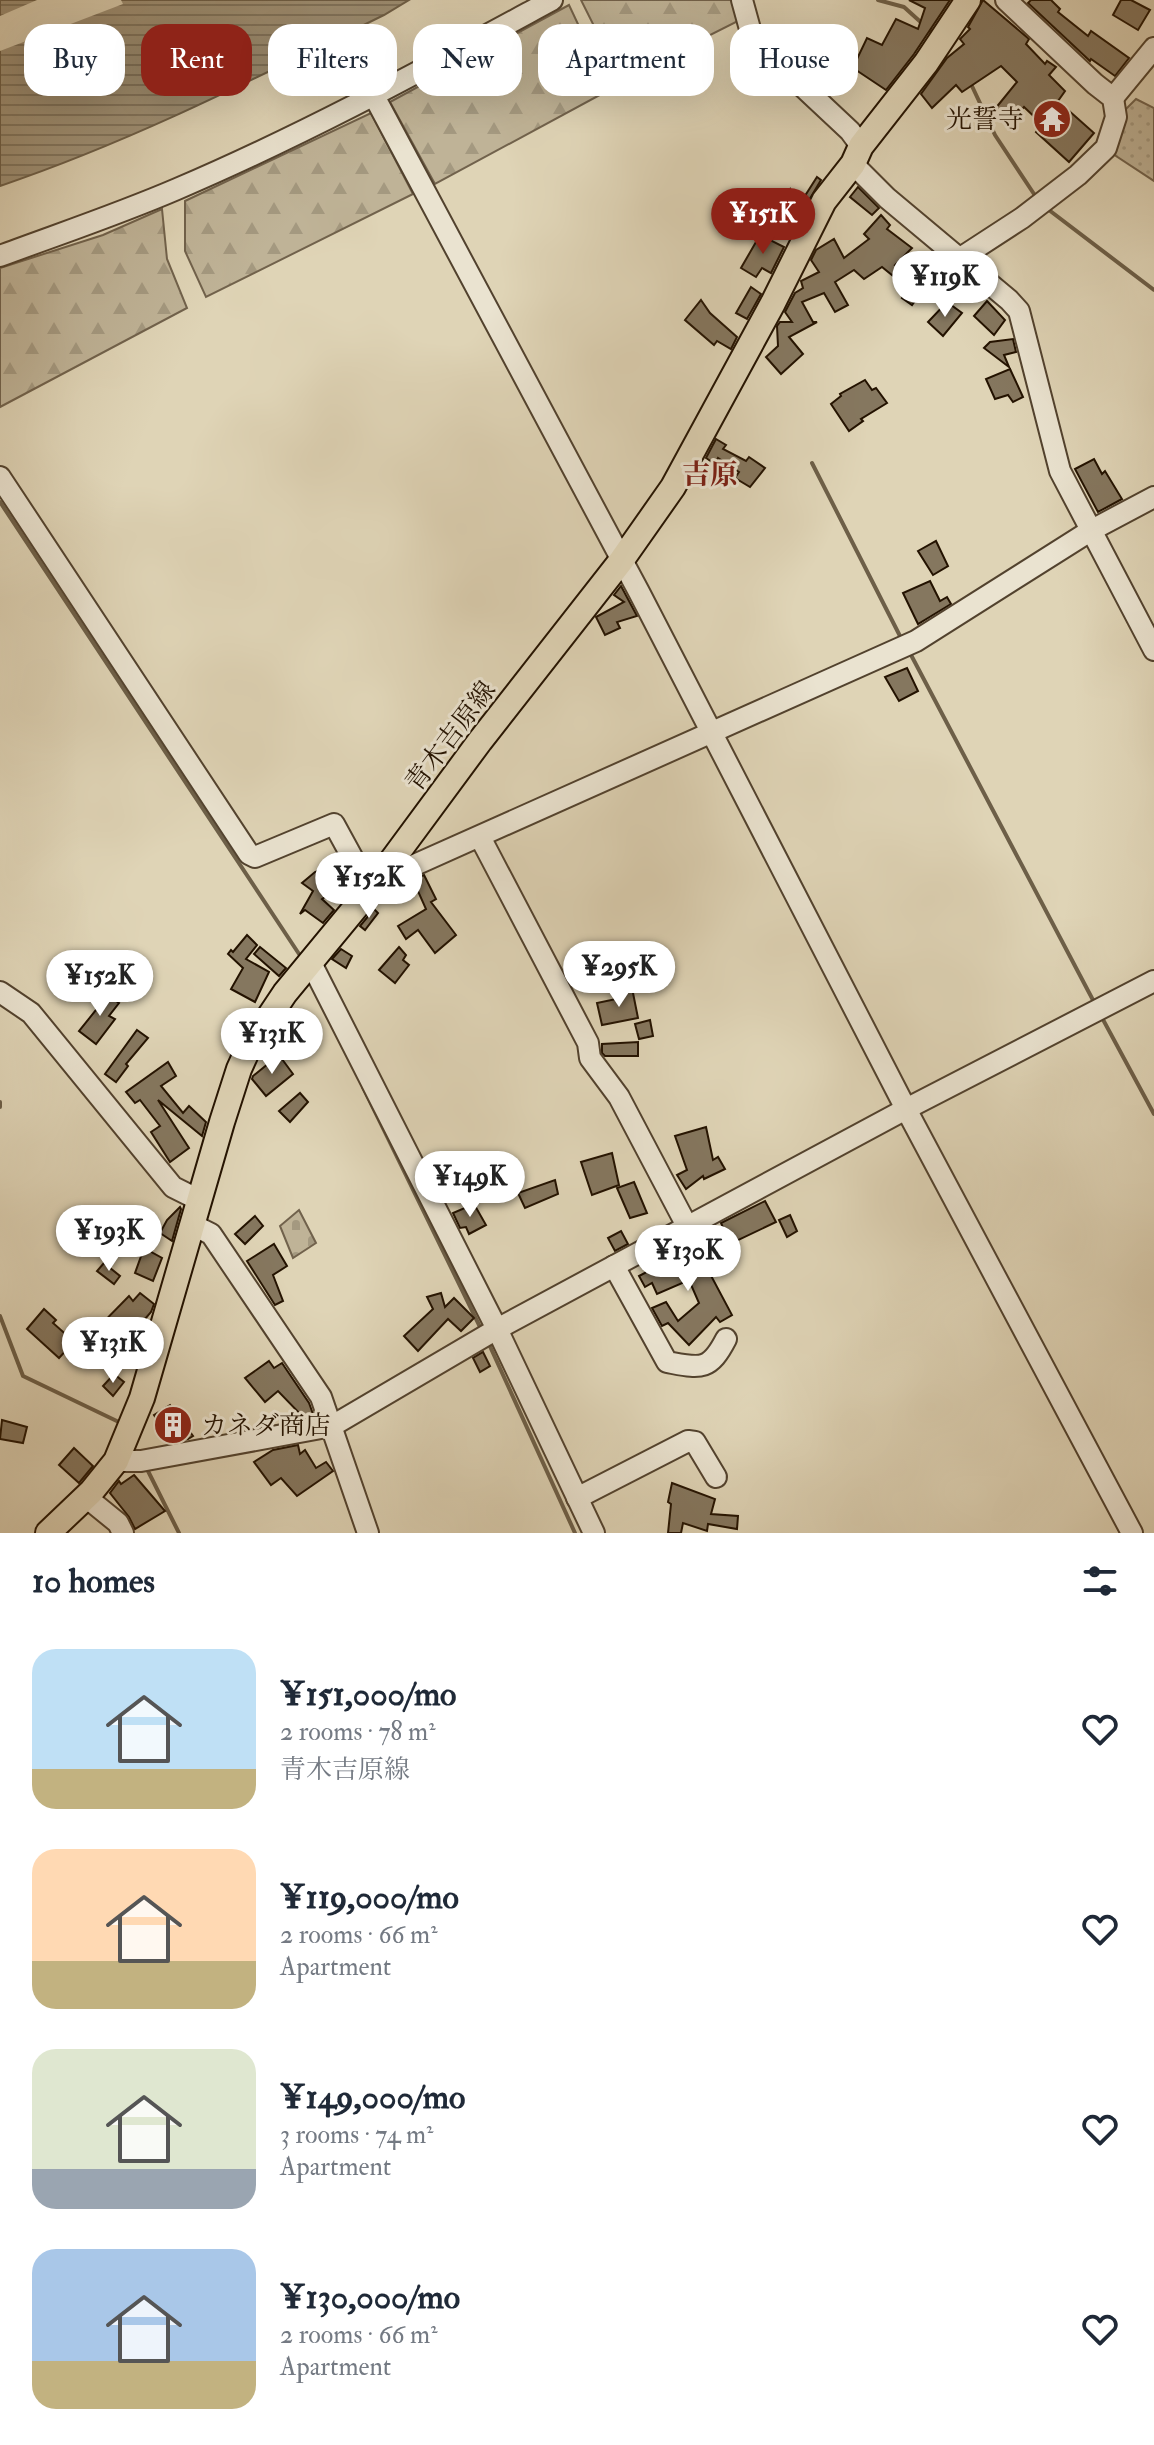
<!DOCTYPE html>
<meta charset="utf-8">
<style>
:root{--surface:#fff;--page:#f2f2f3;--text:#1f2937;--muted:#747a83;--accent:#8f2418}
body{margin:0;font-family:"IM FELL Double Pica","Noto Serif JP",serif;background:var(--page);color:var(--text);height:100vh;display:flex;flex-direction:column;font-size:30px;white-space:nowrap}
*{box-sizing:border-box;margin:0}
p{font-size:26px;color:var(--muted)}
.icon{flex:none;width:44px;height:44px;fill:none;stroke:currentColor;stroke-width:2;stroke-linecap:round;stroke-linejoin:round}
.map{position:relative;height:1533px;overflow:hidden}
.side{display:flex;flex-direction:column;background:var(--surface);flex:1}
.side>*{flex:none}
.hud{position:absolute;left:24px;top:24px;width:1106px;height:72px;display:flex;gap:16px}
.price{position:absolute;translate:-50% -68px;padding:0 18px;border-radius:28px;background:#fff;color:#222;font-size:26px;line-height:52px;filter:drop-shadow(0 2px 4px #0008)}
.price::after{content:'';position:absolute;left:50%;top:48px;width:24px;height:18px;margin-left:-12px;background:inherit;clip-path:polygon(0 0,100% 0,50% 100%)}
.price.on{background:var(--accent);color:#fff}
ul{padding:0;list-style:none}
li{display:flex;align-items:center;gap:24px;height:200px;padding:0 32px}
li span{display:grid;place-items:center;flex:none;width:224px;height:160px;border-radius:24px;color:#555}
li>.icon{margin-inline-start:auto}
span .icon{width:96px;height:96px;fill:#fffc;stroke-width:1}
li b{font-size:34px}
h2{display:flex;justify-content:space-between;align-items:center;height:96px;padding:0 32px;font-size:34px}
.tag{padding:0 28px;border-radius:24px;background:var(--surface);box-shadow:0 8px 32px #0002;font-size:28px;line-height:72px}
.tag.on{background:var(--accent);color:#fff}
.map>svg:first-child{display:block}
</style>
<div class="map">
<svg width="1154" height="1533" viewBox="0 0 1154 1533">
<defs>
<pattern id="forest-firs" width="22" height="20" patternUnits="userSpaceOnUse" patternTransform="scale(2)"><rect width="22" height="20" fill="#bfb397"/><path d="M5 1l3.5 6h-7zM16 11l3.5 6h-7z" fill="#a49980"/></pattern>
<pattern id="cemetery-stones" width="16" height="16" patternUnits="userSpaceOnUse" patternTransform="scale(2)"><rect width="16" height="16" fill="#bfb397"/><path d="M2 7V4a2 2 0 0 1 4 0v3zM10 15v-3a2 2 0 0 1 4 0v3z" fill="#a49980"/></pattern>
<pattern id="garden-dots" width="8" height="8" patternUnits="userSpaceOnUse" patternTransform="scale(2)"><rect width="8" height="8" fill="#bfb397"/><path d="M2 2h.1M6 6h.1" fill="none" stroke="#a49980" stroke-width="1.8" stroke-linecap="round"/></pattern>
<pattern id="water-rules" width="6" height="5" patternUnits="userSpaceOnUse" patternTransform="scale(2)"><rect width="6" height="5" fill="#9f9278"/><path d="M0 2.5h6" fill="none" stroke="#817660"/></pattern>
</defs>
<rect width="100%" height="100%" fill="#dfd4b6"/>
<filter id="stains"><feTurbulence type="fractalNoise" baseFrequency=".0025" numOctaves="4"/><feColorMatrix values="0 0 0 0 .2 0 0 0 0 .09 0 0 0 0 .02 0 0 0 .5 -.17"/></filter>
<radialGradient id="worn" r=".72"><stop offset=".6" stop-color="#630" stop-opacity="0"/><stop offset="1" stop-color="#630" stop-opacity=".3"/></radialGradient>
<!-- forest -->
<g fill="url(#forest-firs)" stroke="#71624c" stroke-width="2">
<path d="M581 0H734L740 20 621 80Z"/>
<path d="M569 5 609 90 435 184 390 102Z"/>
<path d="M371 113 413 194 206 297 185 251V201Z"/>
<path d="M162 209 167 259 187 308 0 407V268L103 235Z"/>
</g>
<!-- cemetery -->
<path fill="url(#cemetery-stones)" stroke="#71624c" stroke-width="2" d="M299 1210 316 1243 293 1258 280 1226Z"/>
<!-- garden -->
<path fill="url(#garden-dots)" stroke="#71624c" stroke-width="2" d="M1136 99 1154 108V181L1113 154 1120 115Z"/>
<!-- water -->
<path fill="url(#water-rules)" stroke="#6d5f48" stroke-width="2" d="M0 0H409L384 15C258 77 133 141 0 186Z"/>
<!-- pier -->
<path fill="#dfd4b6" d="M37 0H121L123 4 0 51V16Z"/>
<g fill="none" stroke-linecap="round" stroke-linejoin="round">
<!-- stream -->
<g stroke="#6d5f48" stroke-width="4">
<path d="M878 0 904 7 935 35"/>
<path d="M971 84 995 135 1036 197"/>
<path d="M1045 207 1154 290"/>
<path d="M812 463 901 638"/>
<path d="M0 502 303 960"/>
<path d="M910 653 1094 1002"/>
<path d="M1100 1014 1154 1114"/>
<path d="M363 1087 482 1331"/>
<path d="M0 1102V1107"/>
<path d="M0 1316 23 1376 123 1424"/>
<path d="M488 1342 575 1533"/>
<path d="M146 1467 179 1533"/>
</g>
</g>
<!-- building -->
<g fill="#85775f" stroke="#231200" stroke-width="2">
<path d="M909 0H950L914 54 886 90 829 52 834 42 857 59 867 38 882 45 896 19 918 29 925 8Z"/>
<path d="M983 0 1029 39 1026 44 1045 64 1047 61 1056 67 1049 75 1065 91 1058 101 1094 133 1069 162 1036 132 1042 124 1024 107 1010 122 995 109 1017 82 1001 66 962 92 956 85 932 108 921 94 947 58 964 44 960 39 970 29 968 27Z"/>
<path d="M1031 0H1051L1060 9 1058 12 1088 36 1091 31 1129 58 1115 76 1091 59 1090 61 1028 3Z"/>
<path d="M1121 0H1131L1150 10 1138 30 1113 15Z"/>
<path d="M819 68 829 77 821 86 812 77Z"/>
<path d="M817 177 821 180 802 212 795 217 796 224 789 238H785L779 217 770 202 790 189 794 213Z"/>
<path d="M858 187 879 208 872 215 850 197Z"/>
<path d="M881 215 890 225 887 229 912 248 895 265 916 280 935 260 952 271 930 298 922 291 912 305 902 298 909 289 882 267 864 279 854 270 835 282 848 305 835 312 824 293 802 302 813 322H817L789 337 803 354 781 374 766 357 778 346 777 326 780 322H792L785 312 795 293 803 288 801 281 819 272 811 260 816 250 834 239 844 258 869 239 864 234Z"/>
<path d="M760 235 784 247 771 273 762 268 756 277 741 268Z"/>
<path d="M751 287 761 294 747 319 736 313Z"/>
<path d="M701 300 710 313 737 337 731 349 717 341 714 345 685 320Z"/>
<path d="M987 301 1005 320 994 335 974 316Z"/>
<path d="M947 302 962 313 943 336 928 322Z"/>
<path d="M1013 339 1016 352 1004 355 1009 367 984 348 990 342Z"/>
<path d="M1010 369 1023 397 1013 402 1008 395 995 399 986 379Z"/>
<path d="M865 380 872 390 876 388 887 403 861 419 863 421 849 431 831 404 841 396 840 394Z"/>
<path d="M716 439 726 445 723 449 746 461 749 457 765 468 750 487 735 478 739 472 718 458 715 464 706 458Z"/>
<path d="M1094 459 1102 474 1105 471 1122 499 1098 512 1075 469Z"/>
<path d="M936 541 948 566 933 575 918 551Z"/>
<path d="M930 581 940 601 947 597 951 604 918 624 903 593Z"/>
<path d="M621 586 637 616 617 622 620 628 605 635 596 617 624 602 614 595Z"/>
<path d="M907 668 918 691 899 701 885 677Z"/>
<path d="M339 862 345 880 333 886 335 890 322 899 334 910 323 923 305 910 300 914 313 891 302 883 315 872Z"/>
<path d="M424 875 436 899 431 902 456 935 435 953 418 930 406 939 398 926 426 909 413 880Z"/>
<path d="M374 909 378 913 365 930 360 926Z"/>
<path d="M247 935 257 945 246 959 269 972 255 1002 231 989 243 968 228 954 231 950 233 952Z"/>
<path d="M260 947 286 968 279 976 254 954Z"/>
<path d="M399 947 406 955 403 960 409 965 395 983 379 970Z"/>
<path d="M341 949 352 956 346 968 332 959Z"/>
<path d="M632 988 638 1018 602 1025 597 1003 621 998 620 990Z"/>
<path d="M101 991 119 1003 109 1016 115 1019 96 1044 79 1031 100 1005 94 1001Z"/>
<path d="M650 1020 653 1036 639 1039 635 1024Z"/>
<path d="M137 1030 148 1038 126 1064 128 1066 116 1082 105 1074Z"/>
<path d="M638 1042V1056H605L602 1053V1044Z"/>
<path d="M279 1055 293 1074 266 1096 252 1079 253 1076Z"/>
<path d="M168 1062 176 1076 161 1086 183 1113 189 1106 206 1122 202 1136 158 1100 189 1148 170 1162 151 1132 160 1126 140 1100 135 1103 126 1092Z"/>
<path d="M300 1093 308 1102 290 1122 279 1111Z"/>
<path d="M706 1127 713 1160 718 1157 725 1169 704 1179 703 1176 686 1189 677 1175 687 1170 675 1136Z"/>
<path d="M612 1153 619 1185 592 1195 581 1162Z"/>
<path d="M555 1180 558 1194 525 1208 518 1193Z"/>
<path d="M634 1182 647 1213 630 1218 617 1188Z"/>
<path d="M765 1201 776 1222 730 1244 721 1223Z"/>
<path d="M474 1204 486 1225 469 1234 466 1227 460 1228 453 1213Z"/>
<path d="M180 1207 181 1209 172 1241 160 1233 167 1220Z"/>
<path d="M790 1215 797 1231 787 1237 779 1220Z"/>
<path d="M255 1216 263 1226 245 1244 235 1234Z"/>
<path d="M621 1231 628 1244 615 1251 608 1238Z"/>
<path d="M692 1240 732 1315 720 1322 716 1317 689 1345 668 1323 662 1326 652 1308 666 1302 678 1321 699 1303 689 1280 657 1294 652 1283 645 1287 639 1276 683 1253 679 1246Z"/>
<path d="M274 1244 287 1266 273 1275 283 1301 275 1305 247 1261Z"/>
<path d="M144 1248 162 1258 153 1281 135 1273Z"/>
<path d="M104 1263 120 1276 114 1284 97 1271Z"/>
<path d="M140 1293 154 1304 151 1312 139 1326 146 1331 136 1365 112 1346 96 1367 69 1347 59 1358 27 1329 44 1309 56 1320 53 1323 71 1339 75 1335 84 1342 129 1296 133 1301Z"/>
<path d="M441 1293 445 1307 454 1298 474 1318 461 1331 448 1319 418 1351 404 1336 433 1309 427 1297Z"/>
<path d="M483 1352 490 1366 480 1372 473 1358Z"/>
<path d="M269 1361 274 1368 282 1363 309 1403 313 1414 310 1417 304 1418 278 1391 265 1402 245 1378Z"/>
<path d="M114 1374 124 1382 113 1396 103 1386Z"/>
<path d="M170 1405 193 1436 188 1439 172 1442 154 1415Z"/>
<path d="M2 1420 27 1427 23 1443 0 1439Z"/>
<path d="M298 1445 300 1454 305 1450 316 1468 326 1462 333 1471 297 1496 281 1478 271 1485 254 1462 273 1450Z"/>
<path d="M74 1448 93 1466 79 1483 59 1465Z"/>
<path d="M134 1475 165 1511 135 1529 129 1517 110 1493 119 1481 121 1484Z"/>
<path d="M672 1483 715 1499 711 1514 738 1516 737 1529 708 1524 707 1531 683 1523 681 1533H668L671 1504 668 1502Z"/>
</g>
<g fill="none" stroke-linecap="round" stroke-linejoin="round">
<defs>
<g id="minor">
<path d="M742 0 753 40 850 131 861 146"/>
<path d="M374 96 639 592 906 1109 1132 1533"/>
<path d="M1113 98 1154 48"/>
<path d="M853 164 887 198 1009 300 1019 311 1060 471 1154 650"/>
<path d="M0 256C59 234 119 214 177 189 306 134 428 67 552 0"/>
<path d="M959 259 1022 218 1078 175 1106 148 1116 117 1113 98 1095 84 1006 0"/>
<path d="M0 477 249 854 255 857 334 824 370 890 399 872 916 641 1090 531 1154 497"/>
<path d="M480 837 588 1043 590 1058 619 1097 687 1226"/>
<path d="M311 963 497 1329 594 1533"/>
<path d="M0 992 31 1013 173 1187 199 1200"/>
<path d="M193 1225 211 1234 321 1397 368 1533"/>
<path d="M614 1266 667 1362C700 1368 709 1372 726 1339"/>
<path d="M116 1461H141L332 1426 497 1329 906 1109 1154 981"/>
<path d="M86 1497 118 1523 123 1533"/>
<path d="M577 1498 688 1441 695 1442 716 1477"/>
</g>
<path id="major" d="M48 1533 91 1492 116 1461 142 1398 222 1122 239 1069 249 1047 285 993 370 890 480 741 621 561 673 487 773 303 824 201 853 164 861 146 926 63 968 0"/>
</defs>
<!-- minor casing -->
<use href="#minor" stroke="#52422e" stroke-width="24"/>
<!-- major casing -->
<use href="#major" stroke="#231200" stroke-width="28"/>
<!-- minor -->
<use href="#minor" stroke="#eae3d0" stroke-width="20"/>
<!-- major -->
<use href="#major" stroke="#dfd4b6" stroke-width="24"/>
</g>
<!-- icons -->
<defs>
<symbol id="temple-disc" viewBox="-11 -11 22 22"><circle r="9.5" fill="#8f2418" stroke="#eae3d0"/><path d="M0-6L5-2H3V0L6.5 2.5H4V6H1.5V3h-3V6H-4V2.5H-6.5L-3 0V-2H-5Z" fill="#fff"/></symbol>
<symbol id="building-disc" viewBox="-11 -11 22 22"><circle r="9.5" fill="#8f2418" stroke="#eae3d0"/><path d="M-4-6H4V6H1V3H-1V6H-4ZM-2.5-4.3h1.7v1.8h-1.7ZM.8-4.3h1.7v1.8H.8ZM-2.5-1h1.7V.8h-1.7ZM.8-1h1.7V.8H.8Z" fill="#fff"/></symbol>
</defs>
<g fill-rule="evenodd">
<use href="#temple-disc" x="1030" y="97" width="44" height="44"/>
<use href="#building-disc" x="151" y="1403" width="44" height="44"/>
</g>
<g text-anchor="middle" stroke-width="6" stroke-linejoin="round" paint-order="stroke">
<!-- poi labels -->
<g font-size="26" fill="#231200" stroke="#eae3d0" text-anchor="end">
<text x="1024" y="128">光誓寺</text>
<text x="201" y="1434" text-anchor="start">カネダ商店</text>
</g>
<!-- street labels -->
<g font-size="26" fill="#231200" stroke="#eae3d0">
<text transform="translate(450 736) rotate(-53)" y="9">青木吉原線</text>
</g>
<!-- neighbourhood labels -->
<g font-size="28" font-weight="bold" fill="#7a1f14" stroke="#eae3d0">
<text x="710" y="484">吉原</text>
</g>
</g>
<rect width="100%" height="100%" filter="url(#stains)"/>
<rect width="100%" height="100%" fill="url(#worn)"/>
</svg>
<b class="price on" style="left:763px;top:256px">¥151K</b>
<b class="price" style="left:945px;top:319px">¥119K</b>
<b class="price" style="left:369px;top:920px">¥152K</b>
<b class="price" style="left:619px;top:1009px">¥295K</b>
<b class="price" style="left:100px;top:1018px">¥152K</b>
<b class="price" style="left:272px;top:1076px">¥131K</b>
<b class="price" style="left:470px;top:1219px">¥149K</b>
<b class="price" style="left:109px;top:1273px">¥193K</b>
<b class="price" style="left:688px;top:1293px">¥130K</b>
<b class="price" style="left:113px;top:1385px">¥131K</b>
<div class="hud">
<a class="tag">Buy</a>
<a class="tag on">Rent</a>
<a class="tag">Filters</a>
<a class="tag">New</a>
<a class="tag">Apartment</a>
<a class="tag">House</a>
</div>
</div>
<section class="side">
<h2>10 homes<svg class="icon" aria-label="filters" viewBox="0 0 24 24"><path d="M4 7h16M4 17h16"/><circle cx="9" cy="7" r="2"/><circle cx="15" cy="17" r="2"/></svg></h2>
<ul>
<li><span style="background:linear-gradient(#bfe0f5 75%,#c2b280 0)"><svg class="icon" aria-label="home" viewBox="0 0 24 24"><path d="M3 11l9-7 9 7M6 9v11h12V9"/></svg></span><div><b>¥151,000/mo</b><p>2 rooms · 78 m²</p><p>青木吉原線</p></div><svg class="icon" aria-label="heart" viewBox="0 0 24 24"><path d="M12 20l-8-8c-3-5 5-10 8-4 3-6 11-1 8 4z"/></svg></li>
<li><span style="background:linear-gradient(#ffd9b3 70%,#c2b280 0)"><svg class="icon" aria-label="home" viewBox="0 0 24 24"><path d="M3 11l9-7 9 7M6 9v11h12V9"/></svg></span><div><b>¥119,000/mo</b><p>2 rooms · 66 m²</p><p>Apartment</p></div><svg class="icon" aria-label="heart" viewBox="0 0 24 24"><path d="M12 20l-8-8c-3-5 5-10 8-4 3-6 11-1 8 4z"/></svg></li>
<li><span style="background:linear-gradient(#dfe7d0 75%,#9aa5b1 0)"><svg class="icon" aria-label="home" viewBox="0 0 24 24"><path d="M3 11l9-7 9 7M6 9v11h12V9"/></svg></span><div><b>¥149,000/mo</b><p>3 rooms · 74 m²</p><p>Apartment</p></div><svg class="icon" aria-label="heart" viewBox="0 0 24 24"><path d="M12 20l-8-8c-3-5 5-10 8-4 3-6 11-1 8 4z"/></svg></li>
<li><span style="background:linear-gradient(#a9c7e8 70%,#c2b280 0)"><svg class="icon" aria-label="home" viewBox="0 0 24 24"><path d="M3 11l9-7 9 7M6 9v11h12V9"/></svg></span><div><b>¥130,000/mo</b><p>2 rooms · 66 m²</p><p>Apartment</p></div><svg class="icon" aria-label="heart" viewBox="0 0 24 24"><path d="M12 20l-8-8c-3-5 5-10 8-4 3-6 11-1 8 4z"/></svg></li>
</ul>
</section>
